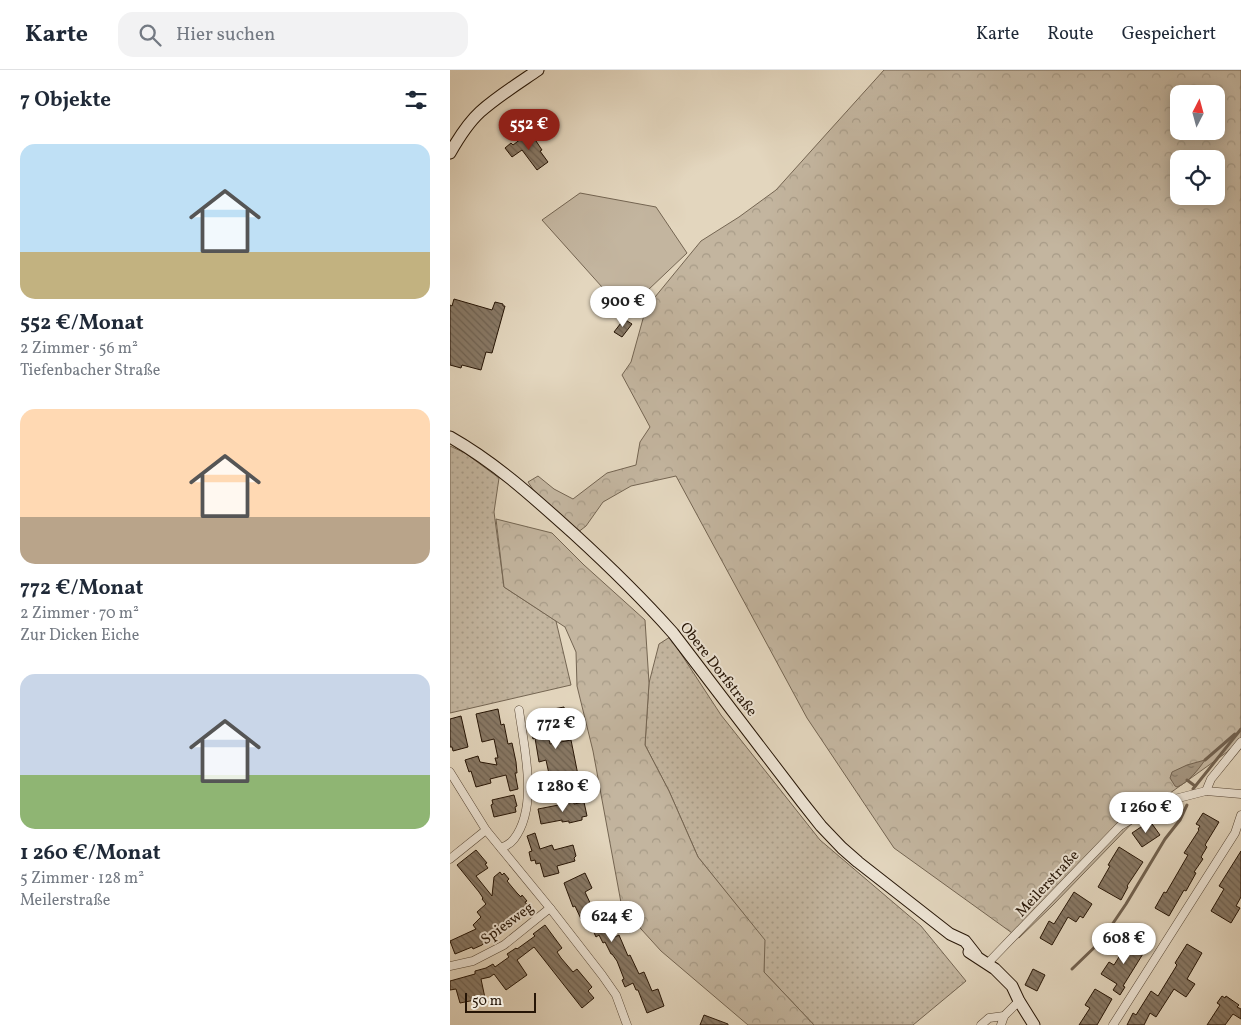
<!DOCTYPE html>
<html lang="de">
<meta charset="utf-8">
<style>
:root{--surface:#fff;--page:#f2f2f3;--text:#1f2937;--muted:#747a83;--line:#e0e1e3;--accent:#8f2418}
body{margin:0;font-family:Vollkorn,serif;background:var(--page);color:var(--text);height:100vh;display:flex;flex-direction:column;font-size:19px;white-space:nowrap}
*{box-sizing:border-box;margin:0}
p{font-size:16px;color:var(--muted)}
.icon{flex:none;width:28px;height:28px;fill:none;stroke:currentColor;stroke-width:2;stroke-linecap:round;stroke-linejoin:round}
.map{position:relative;flex:1;overflow:hidden}
.details{display:flex;flex-direction:column;background:var(--surface);width:450px}
.details>*{flex:none}
.needle{width:32px;rotate:6deg}
.fabs{position:absolute;left:720px;top:15px;display:grid;gap:10px}
.fabs a{display:grid;place-items:center;width:55px;height:55px;border-radius:10px;background:var(--surface);box-shadow:0 2px 12px #0003;font-size:25px}
.scale{position:absolute;left:15px;bottom:12px;width:71px;box-sizing:border-box;padding-left:5px;border:2px solid #261506;border-top:0;font-size:14px;line-height:18px;white-space:nowrap;color:#261506;-webkit-text-stroke:4px #ede4d5;paint-order:stroke}
.price{position:absolute;translate:-50% -42px;padding:0 11px;border-radius:18px;background:#fff;color:#222;font-size:16px;line-height:32px;filter:drop-shadow(0 1px 2px #0008)}
.price::after{content:'';position:absolute;left:50%;top:30px;width:15px;height:11px;margin-left:-8px;background:inherit;clip-path:polygon(0 0,100% 0,50% 100%)}
.price.active{background:var(--accent);color:#fff}
ul{padding:0;list-style:none}
li{display:grid;align-content:center;gap:10px;height:265px;padding:0 20px}
li span{display:grid;place-items:center;height:155px;border-radius:15px;color:#555}
li>.icon{margin-inline-start:auto}
span .icon{width:90px;height:90px;fill:#fffc;stroke-width:1}
li b{font-size:21px}
h2{display:flex;justify-content:space-between;align-items:center;height:60px;padding:0 20px;font-size:21px}
header{display:flex;align-items:center;gap:30px;box-sizing:border-box;height:70px;padding:0 25px;background:var(--surface);border-bottom:1px solid var(--line)}
header strong{font-size:24px}
nav{display:flex;gap:28px;margin-inline-start:auto;font-size:18px}
.search{width:350px;height:45px;background:var(--page);display:flex;align-items:center;gap:12px;box-sizing:border-box;padding:0 18px;border-radius:15px;color:var(--muted);font-size:19px}
main{display:flex;flex:1;min-height:0}
.map>svg:first-child{display:block}
</style>
<header>
<strong>Karte</strong>
<div class="search"><svg class="icon" aria-label="search" viewBox="0 0 24 24"><circle cx="10" cy="10" r="6"/><path d="M15 15l6 6"/></svg>Hier suchen</div>
<nav><a>Karte</a><a>Route</a><a>Gespeichert</a></nav>
</header>
<main>
<section class="details">
<h2>7 Objekte<svg class="icon" aria-label="filters" viewBox="0 0 24 24"><path d="M4 7h16M4 17h16"/><circle cx="9" cy="7" r="2"/><circle cx="15" cy="17" r="2"/></svg></h2>
<ul>
<li><span style="background:linear-gradient(#bfe0f5 70%,#c2b280 0)"><svg class="icon" aria-label="home" viewBox="0 0 24 24"><path d="M3 11l9-7 9 7M6 9v11h12V9"/></svg></span><div><b>552 €/Monat</b><p>2 Zimmer · 56 m²</p><p>Tiefenbacher Straße</p></div></li>
<li><span style="background:linear-gradient(#ffd9b3 70%,#b9a48a 0)"><svg class="icon" aria-label="home" viewBox="0 0 24 24"><path d="M3 11l9-7 9 7M6 9v11h12V9"/></svg></span><div><b>772 €/Monat</b><p>2 Zimmer · 70 m²</p><p>Zur Dicken Eiche</p></div></li>
<li><span style="background:linear-gradient(#c9d6e8 65%,#8fb573 0)"><svg class="icon" aria-label="home" viewBox="0 0 24 24"><path d="M3 11l9-7 9 7M6 9v11h12V9"/></svg></span><div><b>1 260 €/Monat</b><p>5 Zimmer · 128 m²</p><p>Meilerstraße</p></div></li>
</ul>
</section>
<div class="map">
<svg width="791" height="955" viewBox="0 0 791 955">
<defs>
<pattern id="grass-dots" width="8" height="8" patternUnits="userSpaceOnUse" patternTransform="scale(1.25)"><rect width="8" height="8" fill="#c3b59f"/><path d="M2 2h.1M6 6h.1" fill="none" stroke="#a79b87" stroke-width="1.8" stroke-linecap="round"/></pattern>
<pattern id="forest-crowns" width="20" height="18" patternUnits="userSpaceOnUse" patternTransform="scale(1.25)"><rect width="20" height="18" fill="#c3b59f"/><path d="M2 6a3 3 0 1 1 6 0M12 15a3 3 0 1 1 6 0" fill="none" stroke="#a79b87"/></pattern>
<pattern id="water-ripples" width="26" height="14" patternUnits="userSpaceOnUse" patternTransform="scale(1.25)"><rect width="26" height="14" fill="#a3947f"/><path d="M2 4q2-2 4 0t4 0M15 11q2-2 4 0t4 0" fill="none" stroke="#857866"/></pattern>
<pattern id="building-back-hatch" width="6" height="6" patternUnits="userSpaceOnUse" patternTransform="scale(1.25)"><rect width="6" height="6" fill="#887966"/><path d="M-1 5l2 2M0 0l6 6M5-1l2 2" fill="none" stroke="#6f6252"/></pattern>
</defs>
<rect width="100%" height="100%" fill="#e3d6be"/>
<filter id="stains"><feTurbulence type="fractalNoise" baseFrequency=".004" numOctaves="4"/><feColorMatrix values="0 0 0 0 .2 0 0 0 0 .09 0 0 0 0 .02 0 0 0 .5 -.17"/></filter>
<radialGradient id="worn" r=".72"><stop offset=".6" stop-color="#630" stop-opacity="0"/><stop offset="1" stop-color="#630" stop-opacity=".3"/></radialGradient>
<!-- grass -->
<g fill="url(#grass-dots)" stroke="#746552">
<path d="M0 376 15 383 49 408 44 442 54 517 106 551 121 615 0 643Z"/>
<path d="M220 567 271 645 370 770 471 856 516 911 463 955H364L314 902V870L248 787 219 721 195 675 199 613 209 574Z"/>
</g>
<!-- forest -->
<g fill="url(#forest-crowns)" stroke="#746552" fill-rule="evenodd">
<path d="M434 0H791V672L691 744 603 835 569 868 444 778 357 648 226 406 181 416 153 432 136 456 127 463 92 433 78 412 88 406 104 419 123 429 157 403 186 395 190 372 200 357 172 305 181 292 196 238 251 171 289 147 326 120 379 61ZM729 24H766V61H729ZM729 89H766V126H729Z"/>
<path d="M46 449 102 463 134 495 195 550 199 613 195 675 219 721 248 787 315 870 314 902 364 955H298L211 881 172 838 143 681 127 616 126 582 115 557 54 517Z"/>
</g>
<!-- pitch -->
<path fill="#c3b59f" stroke="#746552" d="M130 123 206 137 237 183 178 239 152 217 92 150Z"/>
<!-- water -->
<path fill="url(#water-ripples)" stroke="#71614f" d="M755 690C748 700 738 713 727 717L725 716 720 708 722 702 737 695Z"/>
<g fill="none" stroke-linecap="round" stroke-linejoin="round">
<!-- stream -->
<g stroke="#71614f" stroke-width="3">
<path d="M755 690 785 664"/>
<path d="M737 710 745 716"/>
<path d="M743 719 791 659"/>
<path d="M622 899 651 871 676 834 715 769 730 750 737 735"/>
</g>
</g>
<!-- building -->
<g fill="url(#building-back-hatch)" stroke="#261506">
<path d="M80 62 92 80 90 81 98 92 87 100 72 80 62 87 55 78 61 73 63 75Z"/>
<path d="M4 229 42 240 45 232 53 234V236H55L42 283 36 282 31 300 12 295 11 298 0 295V235L2 236Z"/>
<path d="M174 249 182 254 172 267 164 262Z"/>
<path d="M114 637 117 654 97 658 100 674 121 670 130 715 109 720 108 717 102 718 96 690 89 692 85 668 83 669 80 656 83 655 82 652 89 650V647L94 645 93 641Z"/>
<path d="M48 639 51 655 54 654 58 674 62 673 66 692 67 703H65L68 719 60 721 56 705 40 709 41 713 26 717 21 701 19 702 15 690 28 686 30 692 47 695 45 688H48L44 669 32 672 26 644Z"/>
<path d="M11 646 18 677 3 681 2 677H0V649Z"/>
<path d="M64 725 67 736 65 737 66 742 44 747 41 735 43 734 42 730Z"/>
<path d="M124 732V734L134 732 137 746 132 747V750L119 753V751L112 752V750L91 754 88 739Z"/>
<path d="M753 743 769 752 755 775 757 777 751 787 753 789 744 802 746 803 736 821 734 820 719 846 705 838 714 822 716 823 738 785 734 783 749 760 748 759 750 756 746 754Z"/>
<path d="M700 751 710 765 692 777 682 763Z"/>
<path d="M85 763 90 779 102 775 104 780 123 775 126 786 124 788 125 791 107 796 109 803 94 807 90 793 86 794 85 790 81 791 79 782 82 781 77 766Z"/>
<path d="M669 777 693 792 677 816 678 817 671 830 648 817 660 796 658 795Z"/>
<path d="M26 780 37 793 35 794 38 798 26 806 42 826 44 807 50 802 52 805 54 803 59 809 57 811 67 823 71 827 72 825 77 831 75 832 78 836 70 843 66 842 42 861 45 864 32 875 23 879 22 877 5 884 0 871 26 859 23 855 31 847 27 842 36 834 32 829 33 828 29 822 7 795Z"/>
<path d="M791 781V827L786 836 790 838 781 853 761 841 774 819 769 816Z"/>
<path d="M135 803 142 818 135 822 148 850 154 848 163 868 169 865 178 886 180 885 189 904 194 902 202 921 208 919 214 936 197 943 188 920H186L183 913 175 917 172 910 174 909 167 891 162 884H161L155 872 153 873 149 865 146 867 140 854 137 855 134 847 131 849 125 836 123 837 114 813Z"/>
<path d="M624 822 642 834 633 848 630 846 626 852 618 847 602 875 590 868 599 851 604 854Z"/>
<path d="M95 855 112 878 107 882 111 888 123 902 127 899 142 917 138 921 144 928 132 938 84 877 67 890 77 905 56 920 44 904 40 907 31 909 35 928 10 933 6 919 0 920V911L25 904V901L36 898 43 894 45 897 59 887 57 884 66 878 67 879 85 866 83 864Z"/>
<path d="M680 869 696 879 673 916 675 917 670 925 663 920 667 914 651 904 659 892 664 895Z"/>
<path d="M737 874 752 883 737 909 745 914 736 927 724 919 706 947 700 943 694 955H677L683 943 686 945 701 921 708 926 727 895 725 893Z"/>
<path d="M583 899 595 905 587 921 575 915Z"/>
<path d="M645 919 662 929 647 955H629L640 938 635 935Z"/>
<path d="M772 926 775 928 776 926 789 935 787 937 791 939V949L783 944 775 955H757L770 935 767 933Z"/>
<path d="M254 945 278 954V955H250Z"/>
</g>
<g fill="none" stroke-linecap="round" stroke-linejoin="round">
<defs>
<g id="street">
<path d="M0 702 36 760 100 838 152 905 166 925 177 955"/>
<path d="M756 721 761 709 791 672"/>
<path d="M51 778C56 776 61 773 64 769 89 736 74 678 69 640"/>
<path d="M0 789 36 760"/>
<path d="M537 894 670 756 709 733 756 721 791 724"/>
<path d="M0 896 23 891 54 875 100 838"/>
<path d="M531 955 539 948 554 946"/>
<path d="M551 955 554 946 569 931"/>
<path d="M663 955 785 763 791 745"/>
</g>
<g id="secondary">
<path d="M0 83C8 69 18 53 30 42 48 26 69 13 88 0"/>
<path d="M0 367C46 393 84 428 123 463 158 495 192 528 223 563L352 732 371 756 392 778 408 792 500 864 515 871 526 885"/>
<path d="M519 882 545 899 562 916 569 931 584 955"/>
</g>
</defs>
<!-- street casing -->
<use href="#street" stroke="#554534" stroke-width="9"/>
<!-- secondary casing -->
<use href="#secondary" stroke="#261506" stroke-width="13"/>
<!-- street -->
<use href="#street" stroke="#ede4d5" stroke-width="8"/>
<!-- secondary -->
<use href="#secondary" stroke="#ede4d5" stroke-width="11"/>
</g>
<g text-anchor="middle" stroke-width="4" stroke-linejoin="round" paint-order="stroke">
<!-- street labels -->
<g font-size="15" fill="#261506" stroke="#ede4d5">
<text transform="translate(269 599) rotate(52)" y="5">Obere Dorfstraße</text>
<text transform="translate(597 813) rotate(-47)" y="5">Meilerstraße</text>
<text transform="translate(57 853) rotate(-36)" y="5">Spiesweg</text>
</g>
</g>
<rect width="100%" height="100%" filter="url(#stains)"/>
<rect width="100%" height="100%" fill="url(#worn)"/>
</svg>
<div class="fabs">
<a><svg class="needle" viewBox="-14 -14 28 28"><path d="M0-13l5 13h-10z" fill="#e53935"/><path d="M0 13l5-13h-10z" fill="#747a83"/></svg></a>
<a><svg class="icon" aria-label="locate" viewBox="0 0 24 24"><circle cx="12" cy="12" r="6"/><path d="M12 2v4M12 18v4M2 12h4M18 12h4"/></svg></a>
</div>
<div class="scale">50 m</div>
<b class="price active" style="left:79px;top:81px">552 €</b>
<b class="price" style="left:173px;top:258px">900 €</b>
<b class="price" style="left:106px;top:680px">772 €</b>
<b class="price" style="left:113px;top:743px">1 280 €</b>
<b class="price" style="left:696px;top:764px">1 260 €</b>
<b class="price" style="left:162px;top:873px">624 €</b>
<b class="price" style="left:674px;top:895px">608 €</b>
</div>
</main>
